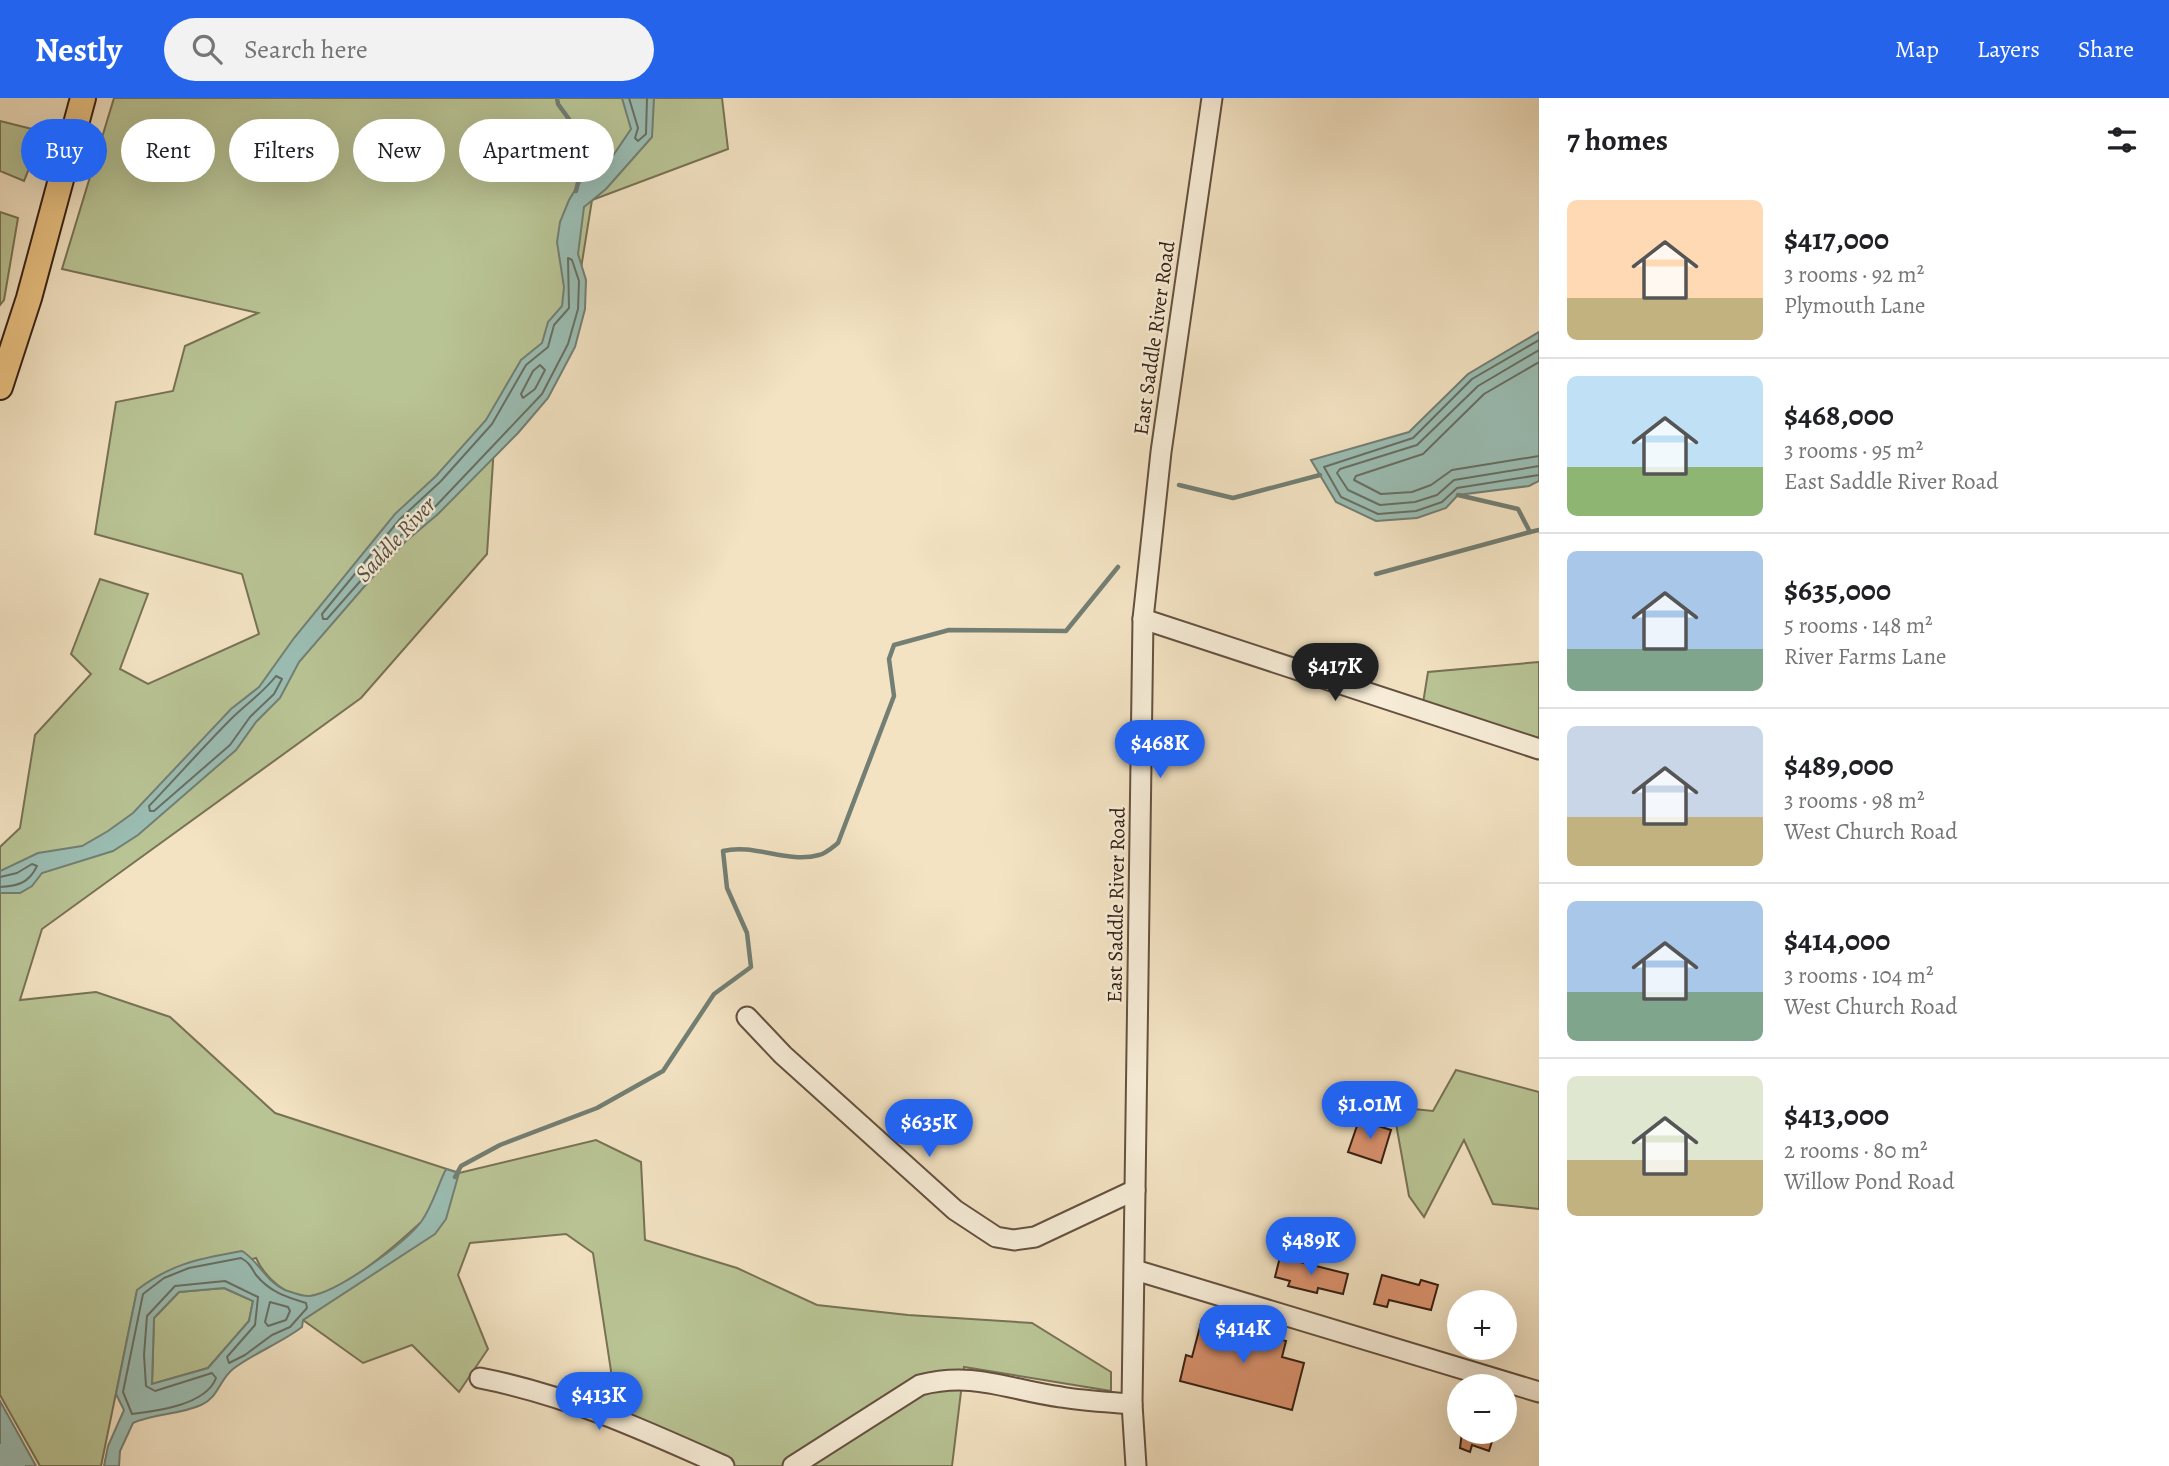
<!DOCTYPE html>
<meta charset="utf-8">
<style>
:root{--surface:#fff;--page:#f2f2f2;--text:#202124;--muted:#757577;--line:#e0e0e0;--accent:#2563eb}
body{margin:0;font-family:Alegreya,serif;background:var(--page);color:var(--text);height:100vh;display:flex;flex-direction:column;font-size:26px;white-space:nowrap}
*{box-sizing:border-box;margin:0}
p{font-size:23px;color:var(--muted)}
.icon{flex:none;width:38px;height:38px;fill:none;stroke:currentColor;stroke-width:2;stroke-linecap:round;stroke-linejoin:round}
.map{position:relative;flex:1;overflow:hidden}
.side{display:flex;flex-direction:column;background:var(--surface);width:630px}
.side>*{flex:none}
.hud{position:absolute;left:21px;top:21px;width:665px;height:63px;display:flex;gap:14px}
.controls{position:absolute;left:1447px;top:1192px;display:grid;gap:14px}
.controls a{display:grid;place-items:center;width:70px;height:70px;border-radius:50%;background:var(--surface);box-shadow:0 7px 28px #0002;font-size:35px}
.price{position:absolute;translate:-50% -60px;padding:0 16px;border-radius:24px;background:var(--accent);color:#fff;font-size:23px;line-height:46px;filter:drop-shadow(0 2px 4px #0008)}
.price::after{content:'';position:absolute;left:50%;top:42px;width:21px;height:16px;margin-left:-10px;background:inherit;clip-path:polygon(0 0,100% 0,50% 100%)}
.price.selected{background:#222;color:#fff}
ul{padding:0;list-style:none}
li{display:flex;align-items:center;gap:21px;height:175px;padding:0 28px}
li+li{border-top:2px solid var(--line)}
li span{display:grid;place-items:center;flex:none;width:196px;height:140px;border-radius:10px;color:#555}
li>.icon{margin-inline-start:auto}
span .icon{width:84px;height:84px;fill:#fffc;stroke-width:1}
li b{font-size:30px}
h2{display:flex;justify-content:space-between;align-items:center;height:84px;padding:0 28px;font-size:30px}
.pill{padding:0 24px;border-radius:32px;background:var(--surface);box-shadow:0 7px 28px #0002;font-size:24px;line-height:63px}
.pill.selected{background:var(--accent);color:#fff}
header{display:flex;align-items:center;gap:42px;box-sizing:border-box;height:98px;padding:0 35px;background:var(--accent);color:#fff}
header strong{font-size:33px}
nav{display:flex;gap:38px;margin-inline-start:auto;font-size:24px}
.search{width:490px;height:63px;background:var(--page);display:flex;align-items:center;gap:18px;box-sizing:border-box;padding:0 24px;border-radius:38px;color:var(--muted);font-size:26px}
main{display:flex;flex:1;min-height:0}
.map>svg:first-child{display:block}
</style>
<header>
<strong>Nestly</strong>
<div class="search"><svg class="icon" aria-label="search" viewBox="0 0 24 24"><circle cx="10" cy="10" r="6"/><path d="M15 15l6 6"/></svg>Search here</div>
<nav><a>Map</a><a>Layers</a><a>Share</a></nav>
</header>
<main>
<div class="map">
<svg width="1539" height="1368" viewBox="0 0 1539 1368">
<rect width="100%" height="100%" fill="#f3e3c3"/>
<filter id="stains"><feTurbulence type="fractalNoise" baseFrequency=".00286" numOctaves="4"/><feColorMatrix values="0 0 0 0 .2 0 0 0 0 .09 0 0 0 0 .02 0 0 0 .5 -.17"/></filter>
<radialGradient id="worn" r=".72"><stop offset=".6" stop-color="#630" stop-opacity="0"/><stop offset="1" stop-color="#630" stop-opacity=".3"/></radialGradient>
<!-- green -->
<g fill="#b9c495" stroke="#787255" stroke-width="2">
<path d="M114 0H722L728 51 592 102 574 214 494 348 487 456 361 600 42 831 20 902 96 894 170 919 275 1015 459 1075 596 1042 641 1064 645 1142 737 1170 817 1207 908 1217 1032 1225 1111 1274V1293L964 1269 952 1368H726L717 1354 620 1332 593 1155 566 1136 470 1145 458 1177 488 1251 459 1294 412 1247 363 1265 303 1222 420 1145 419 1126C394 1149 345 1192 311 1198 288 1202 264 1178 256 1160L137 1193 101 1368H40L0 1297V749L20 730 35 637 91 576 71 556 100 481 148 496 120 571 148 586 259 536 242 476 95 436 116 304 173 293 185 248 258 215 62 171Z"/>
<path d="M0 23 44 34 24 83 0 73Z"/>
<path d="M0 114 18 120 4 202 0 207Z"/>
<path d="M1539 564V640L1423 605 1428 574Z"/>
<path d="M1456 972 1539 994V1111L1493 1106 1464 1042 1424 1119 1409 1098 1393 1009 1433 1013Z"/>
<path d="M224 1190 253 1203 249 1223 208 1270 152 1286 154 1220 179 1194Z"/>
</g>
<!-- water -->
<g fill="#9bbeb4" stroke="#737f74" stroke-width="2" fill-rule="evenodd">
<path d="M622 0H654L652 39 606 91 584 109 578 156 586 182 585 211 575 249 548 300 518 335 438 416 405 444 370 482 299 564 280 600 256 624 236 652 138 737 113 753 42 775 32 788 20 795H0V773L38 755 82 748 108 733 133 715 231 611 259 589 294 540 395 416 436 378 486 322 521 262 542 245 548 224 562 208 564 189 557 144 560 124 569 102 580 84 608 65 631 31Z"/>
<path d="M1539 234V383L1529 388 1458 397 1446 410 1417 420 1376 423 1336 404 1311 362 1409 334 1468 276Z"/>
<path d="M446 1071 459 1075 446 1121 435 1136 303 1222 302 1229C281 1245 254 1255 233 1271 219 1282 219 1299 201 1307 179 1317 155 1315 133 1325L120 1353 119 1368H104L108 1348 124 1312 116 1296 137 1192C172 1165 199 1161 242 1153 259 1163 266 1184 285 1192 291 1194 304 1199 310 1198 338 1194 404 1146 421 1124 433 1107 437 1089 446 1071ZM224 1190 253 1203 249 1223 208 1270 152 1286 154 1220 179 1194Z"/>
<path d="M0 1303 36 1368H13L0 1355Z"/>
</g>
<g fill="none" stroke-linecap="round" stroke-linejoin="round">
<!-- shore -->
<g stroke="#686f64" stroke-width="2">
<path d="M629 0 638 30 635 40 638 43 646 36 647 0"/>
<path d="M568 160 572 162 579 183 578 211 568 246 542 296 433 411 399 439 327 521H323L322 516 400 421 441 383 492 326 526 267 548 249 554 227 569 210Z"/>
<path d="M1539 242 1472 281 1413 340 1324 369 1341 399 1378 416 1416 413 1442 404 1457 390 1539 377"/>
<path d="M1539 252 1478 288 1417 347 1340 371 1337 375 1348 392 1380 407 1415 404 1437 397 1454 382 1539 368"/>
<path d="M1539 264 1484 296 1423 356 1356 378 1354 382 1381 396 1412 394 1431 387 1452 372 1539 358"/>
<path d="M540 267 545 272 535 291 523 300 521 296 533 273Z"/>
<path d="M276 578 282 581 274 596 250 619 230 647 154 713H150L149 708C177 679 204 648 232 620 247 605 263 595 276 578Z"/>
<path d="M0 779 17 775 32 766 37 768C29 785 18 788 0 789"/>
<path d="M241 1160C250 1165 251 1169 256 1177 270 1194 286 1199 306 1205L307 1210 290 1229 272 1237 245 1257 229 1265 227 1259 255 1227 258 1199 225 1183 175 1188 147 1218 144 1257 146 1288 155 1293 212 1275 216 1280C206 1307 157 1313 132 1316L123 1294 143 1196 164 1180 189 1170Z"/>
<path d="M270 1204 288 1209 290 1213 286 1222 268 1228 265 1224Z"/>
</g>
<!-- stream -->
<g stroke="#737f74" stroke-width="4.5">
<path d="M557 0 558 6 587 46 576 93"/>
<path d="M1179 387 1233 400 1320 377"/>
<path d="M1458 397 1518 411 1530 434 1539 432"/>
<path d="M1376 476 1530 434"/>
<path d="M455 1079 461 1068 500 1047 597 1010 663 973 714 896 751 869 747 835 727 790 723 753C754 745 788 766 819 757 825 756 833 749 838 745L894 598 889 561 894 547 949 532 1066 533 1118 469"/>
</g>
<!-- river -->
<path stroke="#9bbeb4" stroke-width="26" d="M0 1359 12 1368"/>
</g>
<!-- building -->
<g fill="#db936f" stroke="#362015" stroke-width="2">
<path d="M1359 1022 1391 1032 1381 1065 1348 1054Z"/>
<path d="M1280 1159 1348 1176 1343 1196 1318 1190 1317 1195 1288 1188 1290 1183 1275 1179Z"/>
<path d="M1382 1177 1419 1187 1421 1182 1438 1187 1431 1212 1389 1202 1387 1209 1374 1206Z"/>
<path d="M1202 1221 1286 1243 1282 1259 1304 1265 1292 1312 1180 1283 1186 1257 1192 1259Z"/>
<path d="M1462 1334H1495L1489 1353 1472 1347 1470 1354 1460 1350Z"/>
</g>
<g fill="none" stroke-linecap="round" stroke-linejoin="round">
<defs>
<g id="minor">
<path d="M1143 521 1539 651"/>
<path d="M747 919 783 957 955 1112 996 1139 1014 1142 1035 1139 1135 1092"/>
<path d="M1135 1172 1539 1294"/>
<path d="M480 1280C567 1297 644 1332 724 1368"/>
<path d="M793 1368 920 1287C974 1273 1008 1292 1061 1299 1084 1303 1108 1304 1132 1306"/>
<path d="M1136 1368 1132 1306 1143 521 1161 354 1212 0"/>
</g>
<path id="major" d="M0 289 29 200 83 0"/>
</defs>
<!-- minor casing -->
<use href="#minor" stroke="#655140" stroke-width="23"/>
<!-- major casing -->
<use href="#major" stroke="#362015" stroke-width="28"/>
<!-- minor -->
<use href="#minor" stroke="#f7edd8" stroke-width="19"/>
<!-- major -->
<use href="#major" stroke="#eac282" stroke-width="24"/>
</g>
<g text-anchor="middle" stroke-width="5" stroke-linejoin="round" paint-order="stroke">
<!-- street labels -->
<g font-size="21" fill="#362015" stroke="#f7edd8">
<text transform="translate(1154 240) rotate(-82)" y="7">East Saddle River Road</text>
<text transform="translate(1116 807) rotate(-89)" y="7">East Saddle River Road</text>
</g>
<!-- water labels -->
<g font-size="23" font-style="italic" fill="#544f45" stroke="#f7edd8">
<text transform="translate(395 441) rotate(-47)" y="8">Saddle River</text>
</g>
</g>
<rect width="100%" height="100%" filter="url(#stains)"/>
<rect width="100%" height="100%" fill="url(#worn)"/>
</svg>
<div class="controls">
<a>+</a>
<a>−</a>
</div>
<b class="price selected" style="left:1335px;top:605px">$417K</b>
<b class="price" style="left:1160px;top:682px">$468K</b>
<b class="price" style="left:1370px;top:1043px">$1.01M</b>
<b class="price" style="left:929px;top:1061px">$635K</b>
<b class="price" style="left:1311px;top:1179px">$489K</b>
<b class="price" style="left:1243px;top:1267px">$414K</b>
<b class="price" style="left:599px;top:1334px">$413K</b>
<div class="hud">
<a class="pill selected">Buy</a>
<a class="pill">Rent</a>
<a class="pill">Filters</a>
<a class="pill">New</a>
<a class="pill">Apartment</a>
</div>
</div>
<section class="side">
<h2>7 homes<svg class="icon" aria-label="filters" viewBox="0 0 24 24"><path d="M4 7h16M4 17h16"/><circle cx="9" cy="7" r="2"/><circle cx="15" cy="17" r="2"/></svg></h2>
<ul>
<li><span style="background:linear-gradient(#ffd9b3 70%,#c2b280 0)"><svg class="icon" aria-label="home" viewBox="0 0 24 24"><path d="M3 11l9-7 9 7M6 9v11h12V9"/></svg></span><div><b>$417,000</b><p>3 rooms · 92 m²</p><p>Plymouth Lane</p></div></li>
<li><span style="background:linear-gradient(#bfe0f5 65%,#8fb573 0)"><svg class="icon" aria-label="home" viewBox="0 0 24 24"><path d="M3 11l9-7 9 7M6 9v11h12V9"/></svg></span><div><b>$468,000</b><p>3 rooms · 95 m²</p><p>East Saddle River Road</p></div></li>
<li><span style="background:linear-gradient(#a9c7e8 70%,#7fa58c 0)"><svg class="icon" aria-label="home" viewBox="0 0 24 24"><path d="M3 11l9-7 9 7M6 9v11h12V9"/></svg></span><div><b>$635,000</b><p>5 rooms · 148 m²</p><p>River Farms Lane</p></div></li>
<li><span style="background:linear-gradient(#c9d6e8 65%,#c2b280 0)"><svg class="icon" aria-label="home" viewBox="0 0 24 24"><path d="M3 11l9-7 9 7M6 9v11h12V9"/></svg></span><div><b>$489,000</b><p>3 rooms · 98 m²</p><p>West Church Road</p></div></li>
<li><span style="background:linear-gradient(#a9c7e8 65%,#7fa58c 0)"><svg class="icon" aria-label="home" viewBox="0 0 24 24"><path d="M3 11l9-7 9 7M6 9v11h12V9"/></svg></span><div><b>$414,000</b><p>3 rooms · 104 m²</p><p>West Church Road</p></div></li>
<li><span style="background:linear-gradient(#dfe7d0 60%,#c2b280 0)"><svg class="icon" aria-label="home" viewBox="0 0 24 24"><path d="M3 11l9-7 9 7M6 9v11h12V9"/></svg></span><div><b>$413,000</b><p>2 rooms · 80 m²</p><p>Willow Pond Road</p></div></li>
</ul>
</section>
</main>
